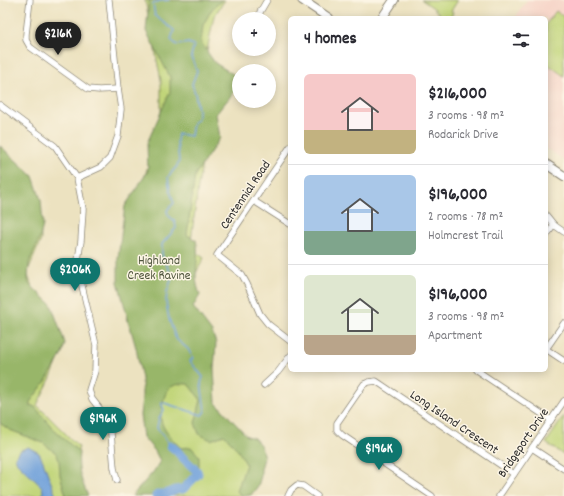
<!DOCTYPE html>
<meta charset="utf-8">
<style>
:root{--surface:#fff;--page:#f7f7f7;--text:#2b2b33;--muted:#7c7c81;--line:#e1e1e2;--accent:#0f766e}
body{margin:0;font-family:Dekko,sans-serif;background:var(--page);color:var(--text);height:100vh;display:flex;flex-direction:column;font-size:15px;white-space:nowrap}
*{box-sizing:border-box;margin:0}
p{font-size:13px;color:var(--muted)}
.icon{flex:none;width:22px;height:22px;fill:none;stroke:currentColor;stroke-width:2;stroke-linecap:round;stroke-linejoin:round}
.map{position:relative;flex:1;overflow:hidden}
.side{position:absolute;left:288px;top:16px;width:260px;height:356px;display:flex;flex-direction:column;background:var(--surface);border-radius:6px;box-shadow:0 2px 10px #0003}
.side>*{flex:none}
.buttons{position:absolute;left:232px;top:12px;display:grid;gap:8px}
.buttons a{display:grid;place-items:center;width:44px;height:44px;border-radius:50%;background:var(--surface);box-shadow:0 2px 10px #0003;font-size:20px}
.price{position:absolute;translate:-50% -34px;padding:0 9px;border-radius:14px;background:var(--accent);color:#fff;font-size:13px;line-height:26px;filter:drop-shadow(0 1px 2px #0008)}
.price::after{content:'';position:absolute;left:50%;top:24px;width:12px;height:9px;margin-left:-6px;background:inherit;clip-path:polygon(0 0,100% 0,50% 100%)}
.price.on{background:#222;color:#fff}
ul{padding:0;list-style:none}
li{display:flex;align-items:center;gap:12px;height:100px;padding:0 16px}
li+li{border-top:1px solid var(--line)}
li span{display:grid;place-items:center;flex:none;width:112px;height:80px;border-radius:6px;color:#555}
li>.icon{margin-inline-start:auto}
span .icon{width:48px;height:48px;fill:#fffc;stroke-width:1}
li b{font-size:17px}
h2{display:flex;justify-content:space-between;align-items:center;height:48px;padding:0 16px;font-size:17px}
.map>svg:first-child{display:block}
</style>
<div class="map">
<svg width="564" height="496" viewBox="0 0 564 496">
<rect width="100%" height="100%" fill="#fcf5e5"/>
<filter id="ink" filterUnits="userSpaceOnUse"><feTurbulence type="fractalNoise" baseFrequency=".025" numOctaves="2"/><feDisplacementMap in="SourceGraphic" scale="8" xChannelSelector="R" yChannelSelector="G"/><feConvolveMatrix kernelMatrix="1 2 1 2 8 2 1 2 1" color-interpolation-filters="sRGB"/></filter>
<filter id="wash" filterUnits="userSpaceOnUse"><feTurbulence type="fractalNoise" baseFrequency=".012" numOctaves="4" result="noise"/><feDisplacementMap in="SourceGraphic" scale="16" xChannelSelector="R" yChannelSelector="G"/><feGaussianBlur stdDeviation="0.9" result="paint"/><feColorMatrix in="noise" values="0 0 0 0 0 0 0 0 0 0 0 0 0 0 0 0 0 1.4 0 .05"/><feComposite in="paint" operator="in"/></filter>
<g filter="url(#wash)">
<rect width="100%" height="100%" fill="#ece2c0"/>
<!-- built -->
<path fill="#f6d1c5" d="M527 0H564V160L546 148V18H515Z"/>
<!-- green -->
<g fill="#c1d579" stroke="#768052">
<path d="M145 0H225L214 16 206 56V141L198 187 190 248 204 258 177 309 210 395 260 467 247 496H158L165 447 151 373 128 322 122 287 145 175 161 126V80Z"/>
<path d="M422 0H458L451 11 453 12 451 17 453 18H444L441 16V15L438 13V12L435 10V9Z"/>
<path d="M556 11 564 17V76L546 63V24Z"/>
<path d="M0 146 10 155 27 175 40 209 41 240 27 273 40 308 63 345C57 368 47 385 37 405L79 447 75 460 82 496H0Z"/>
<path d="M564 416V455L546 443Z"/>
</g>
<!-- forest -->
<g fill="#98b669" stroke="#62704a">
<path d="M149 0H222L212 9 203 25 201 43 215 63 236 76 239 86 216 114 220 138 195 175 187 235 196 240C199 252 196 264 196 276 196 283 198 289 200 295L193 307 212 332 216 343 214 369 216 403 247 436 254 438 261 446 264 458 261 469V476L258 486 251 495 241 496 237 491 246 464C240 453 234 444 224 435L211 440 199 434 195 423 201 400 188 384C169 383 165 390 162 408 161 414 160 419 163 426 167 434 174 441 181 448L191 447 199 456V466L195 478 189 484 166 496H132L154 471 160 461 155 451 143 437 140 415 142 398V379L136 348 118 282V258L125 206 148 171 147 143 170 92V77L146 31Z"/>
<path d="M0 146 33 176 41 200 43 225 40 237 29 263 28 279 29 284 51 304 65 343 62 354 46 381 30 402V405L35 407 55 431 79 452C77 470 81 479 88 496H66L60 475 59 460 56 453 43 443 10 430 1 424 0 421Z"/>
</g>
<!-- water -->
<path fill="#70a0da" stroke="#4e6682" d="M28 447 39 453 43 461 56 496H41L43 492 42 487 17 463 15 457 19 451Z"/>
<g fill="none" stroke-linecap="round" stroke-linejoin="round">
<!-- stream -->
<path stroke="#70a0da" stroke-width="1.5" d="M169 0 159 1 153 4 155 16 174 30 171 40 177 45 188 43 194 45 191 56 197 71 192 84 195 93 198 110V118L193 123 191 136 178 134 177 141 179 161 177 166 168 177 170 191 174 203 167 210 168 215 175 222 176 228 162 244V255L172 277 167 292 166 302 169 319 176 339 188 349 193 358 190 361 203 377 201 383 205 411 202 415 161 402 164 410 159 418 157 428 171 446"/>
<!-- river -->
<path stroke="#70a0da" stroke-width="9" d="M156 496 159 494H166L176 490 183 489 198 474 197 471 182 457 177 451 171 446"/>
</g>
</g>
<g filter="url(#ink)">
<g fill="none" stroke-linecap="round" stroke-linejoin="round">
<defs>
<g id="street">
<path d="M30 0 26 34V40L30 47 88 89 99 90 118 89"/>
<path d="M259 19 260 12 267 0"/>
<path d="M0 105 55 146 77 178 83 209 81 241 78 260 82 286 96 345 95 371 89 390 92 399 110 422 114 468 117 480"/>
<path d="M290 147 217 255 242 275 247 284 260 314 268 324 290 341"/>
<path d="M77 178 101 167 110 158 118 136 121 109 118 89 109 0"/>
<path d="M254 201 290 224"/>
<path d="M546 215 554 225"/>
<path d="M546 236 554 225 564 232"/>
<path d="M546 349 564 323"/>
<path d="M546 349 564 361"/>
<path d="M476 370 551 420"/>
<path d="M264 385 278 372 290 356"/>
<path d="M532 448 564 469"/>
<path d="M288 496 291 490 297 485 303 486 317 496"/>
<path d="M432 496 342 435 337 430V423L364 384 369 382 376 381 514 474"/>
<path d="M499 496 564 401"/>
</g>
<g id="secondary">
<path d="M302 0 329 18"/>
<path d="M382 18 394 0"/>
<path d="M546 164 564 176"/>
</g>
</defs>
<!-- street casing -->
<use href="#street" stroke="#8c8676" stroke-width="7"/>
<!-- secondary casing -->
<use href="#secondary" stroke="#8c8676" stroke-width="10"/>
<!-- street -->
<use href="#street" stroke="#fff" stroke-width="5.5"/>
<!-- secondary -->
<use href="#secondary" stroke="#fff" stroke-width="8"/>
</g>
</g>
<g text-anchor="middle" stroke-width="3" stroke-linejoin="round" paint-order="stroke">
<!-- street labels -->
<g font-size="13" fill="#2b2b2b" stroke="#fcf5e5">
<text transform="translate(244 194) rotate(-56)" y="5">Centennial Road</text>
<text transform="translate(455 421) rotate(34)" y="5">Long Island Crescent</text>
<text transform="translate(522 442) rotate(-56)" y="5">Bridgeport Drive</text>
</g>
<!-- park labels -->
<g font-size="13" fill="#50563e" stroke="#fcf5e5">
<text x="159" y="264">Highland<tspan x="159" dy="15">Creek Ravine</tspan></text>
</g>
</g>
</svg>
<div class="buttons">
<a>+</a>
<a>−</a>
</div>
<b class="price on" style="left:58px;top:56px">$216K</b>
<b class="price" style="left:75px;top:292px">$206K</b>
<b class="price" style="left:103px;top:441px">$196K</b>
<b class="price" style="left:379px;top:471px">$196K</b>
<section class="side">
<h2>4 homes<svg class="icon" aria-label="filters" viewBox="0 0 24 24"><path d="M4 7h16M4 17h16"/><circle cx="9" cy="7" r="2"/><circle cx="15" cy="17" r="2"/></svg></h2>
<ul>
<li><span style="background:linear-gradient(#f6c9c9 70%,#c2b280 0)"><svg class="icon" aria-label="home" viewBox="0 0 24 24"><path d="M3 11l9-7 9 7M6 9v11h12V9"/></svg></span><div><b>$216,000</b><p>3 rooms · 98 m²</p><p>Rodarick Drive</p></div></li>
<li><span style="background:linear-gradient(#a9c7e8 70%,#7fa58c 0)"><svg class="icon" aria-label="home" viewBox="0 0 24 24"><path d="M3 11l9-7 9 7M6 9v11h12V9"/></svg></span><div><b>$196,000</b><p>2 rooms · 78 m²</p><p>Holmcrest Trail</p></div></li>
<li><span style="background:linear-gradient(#dfe7d0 75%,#b9a48a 0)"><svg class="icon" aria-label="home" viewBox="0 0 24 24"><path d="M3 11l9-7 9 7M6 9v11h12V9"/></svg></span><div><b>$196,000</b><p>3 rooms · 98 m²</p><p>Apartment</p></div></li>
</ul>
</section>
</div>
